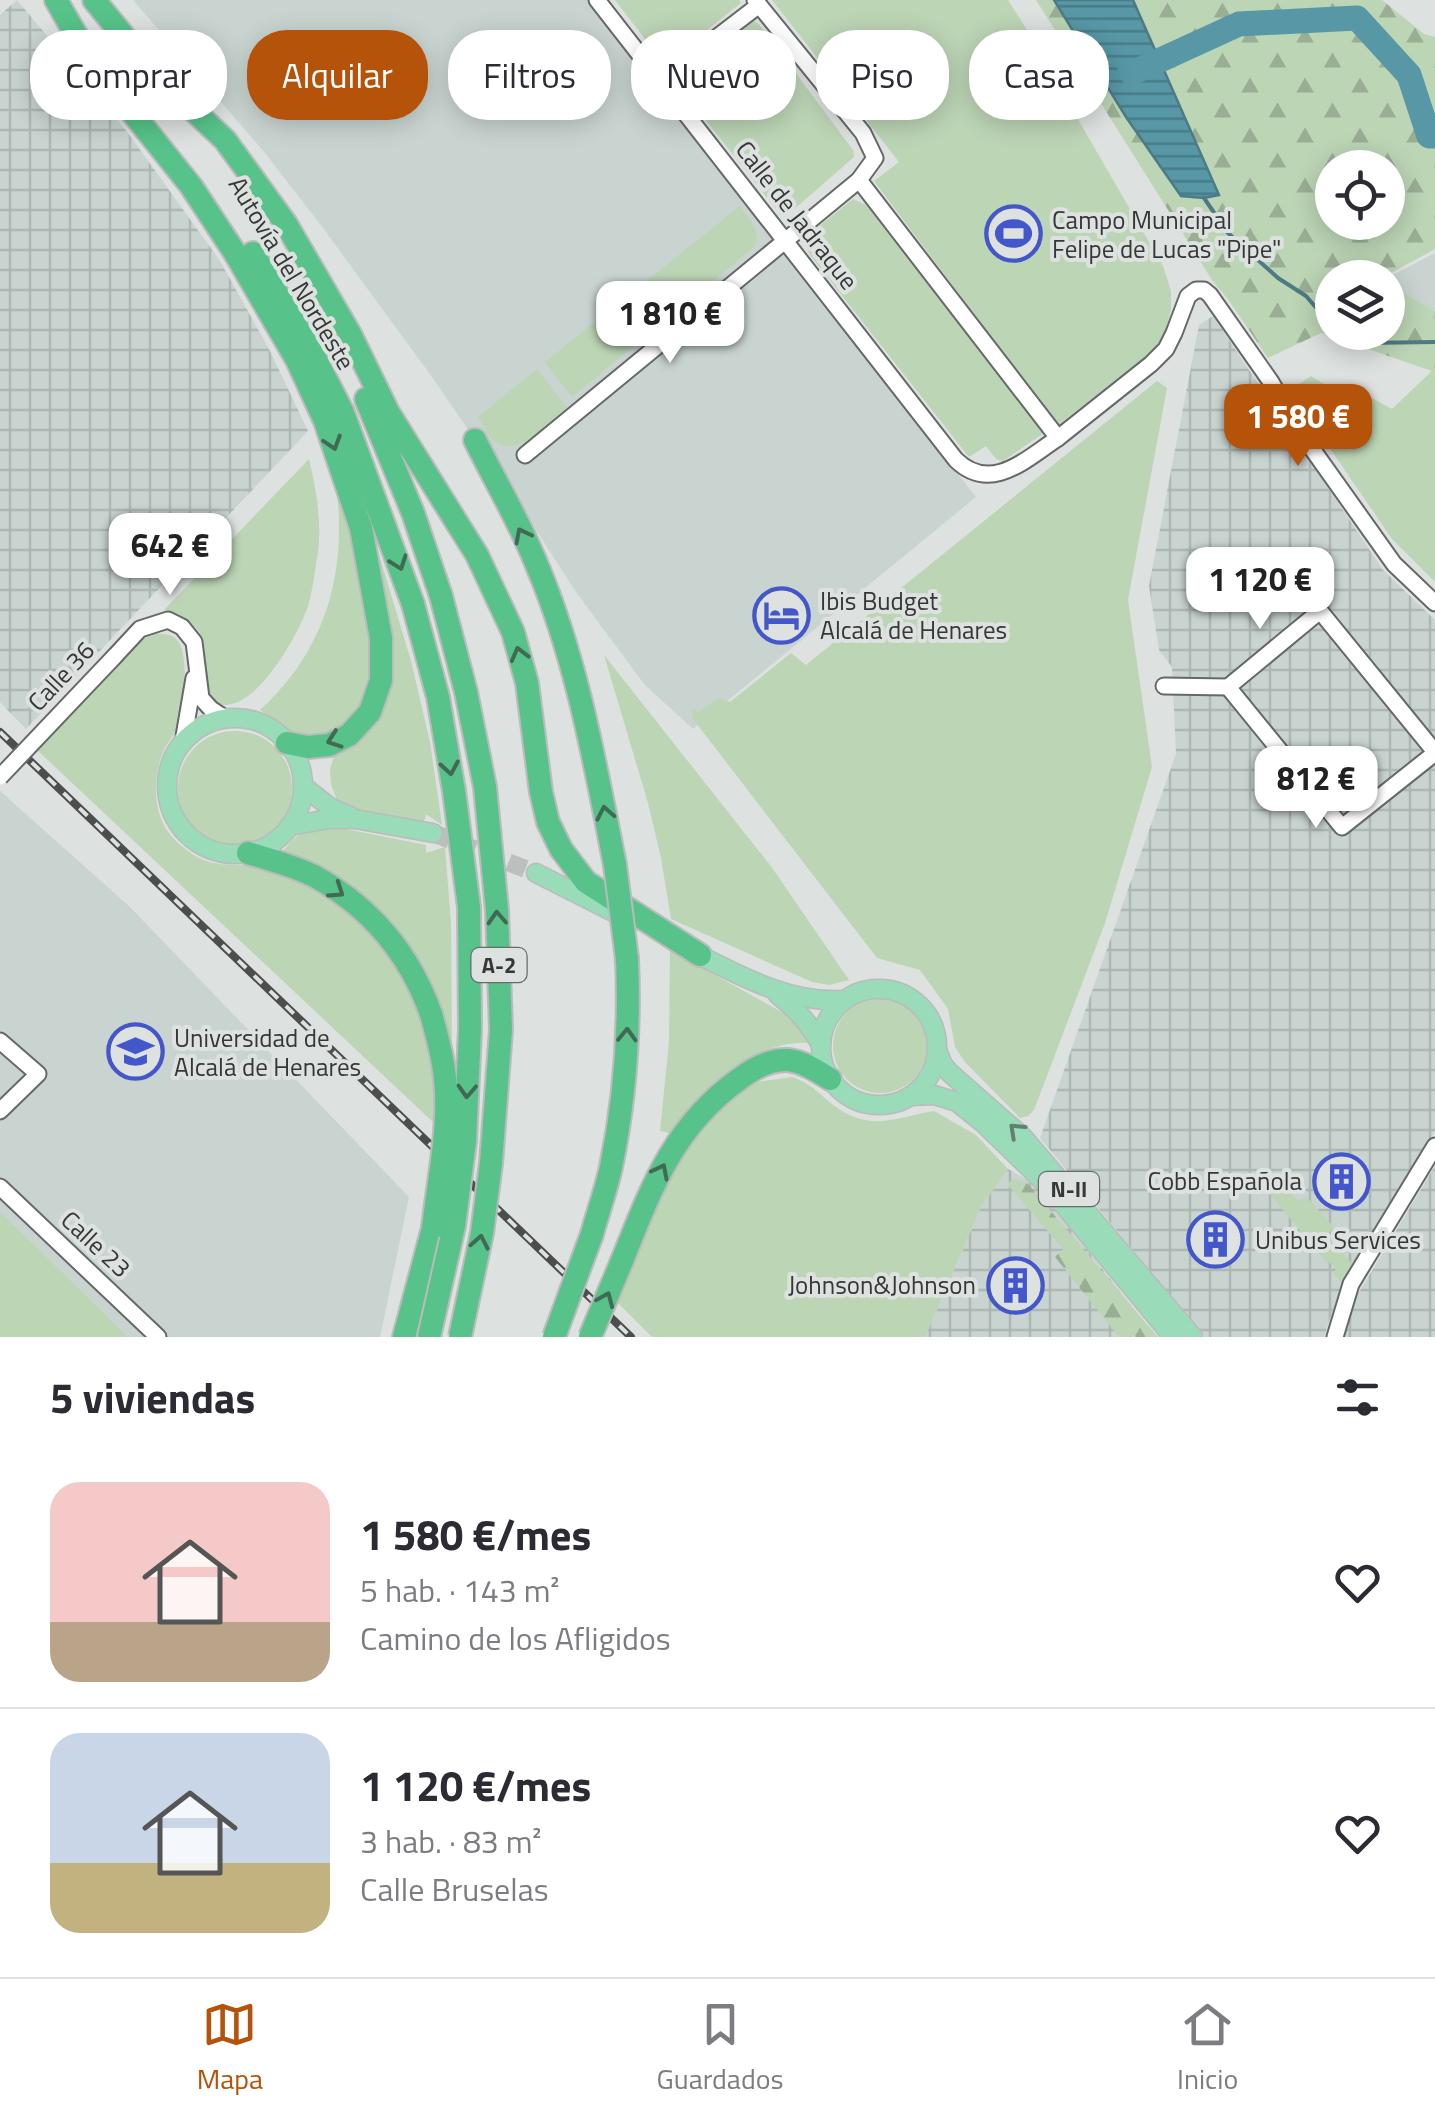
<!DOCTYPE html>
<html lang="es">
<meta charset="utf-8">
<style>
:root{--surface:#fff;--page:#f7f7f7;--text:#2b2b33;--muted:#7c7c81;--line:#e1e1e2;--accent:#b45309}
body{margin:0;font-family:"Titillium Web",sans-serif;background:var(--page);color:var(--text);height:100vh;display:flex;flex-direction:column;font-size:38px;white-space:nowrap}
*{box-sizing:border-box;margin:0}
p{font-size:32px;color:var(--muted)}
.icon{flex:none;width:55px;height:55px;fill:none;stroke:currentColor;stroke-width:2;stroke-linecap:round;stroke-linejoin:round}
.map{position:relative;height:1337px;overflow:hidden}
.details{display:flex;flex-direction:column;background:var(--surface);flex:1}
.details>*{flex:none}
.top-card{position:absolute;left:30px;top:30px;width:1375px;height:90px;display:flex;gap:20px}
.controls{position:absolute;left:1315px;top:150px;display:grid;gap:20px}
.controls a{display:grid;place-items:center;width:90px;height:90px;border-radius:50%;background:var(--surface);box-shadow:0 5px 25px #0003;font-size:50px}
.price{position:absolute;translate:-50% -85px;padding:0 22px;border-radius:20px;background:#fff;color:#222;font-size:32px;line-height:65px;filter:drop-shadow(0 2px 5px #0008)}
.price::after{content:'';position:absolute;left:50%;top:60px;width:30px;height:22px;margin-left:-15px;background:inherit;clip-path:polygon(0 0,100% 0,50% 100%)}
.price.active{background:var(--accent);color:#fff}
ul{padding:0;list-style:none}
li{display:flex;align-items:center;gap:30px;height:250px;padding:0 50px}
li+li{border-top:2px solid var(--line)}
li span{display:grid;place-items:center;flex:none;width:280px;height:200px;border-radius:30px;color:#555}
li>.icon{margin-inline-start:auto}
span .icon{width:120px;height:120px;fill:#fffc;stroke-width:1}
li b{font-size:42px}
h2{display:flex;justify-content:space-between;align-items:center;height:120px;padding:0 50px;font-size:42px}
.pill{padding:0 35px;border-radius:40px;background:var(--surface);box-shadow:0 5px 25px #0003;font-size:35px;line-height:90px}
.pill.active{background:var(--accent);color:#fff}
.tab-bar{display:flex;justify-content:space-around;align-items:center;height:140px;border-top:2px solid var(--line);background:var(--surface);font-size:28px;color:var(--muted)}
.tab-bar a{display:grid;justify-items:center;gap:5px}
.tab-bar .active{color:var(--accent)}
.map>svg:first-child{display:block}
</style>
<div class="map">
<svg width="1435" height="1337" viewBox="0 0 1435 1337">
<defs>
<pattern id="industrial-grid" width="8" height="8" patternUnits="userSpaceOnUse" patternTransform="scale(2.5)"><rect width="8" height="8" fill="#c9d4d1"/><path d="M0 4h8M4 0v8" fill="none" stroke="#adb7b4"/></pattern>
<pattern id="forest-firs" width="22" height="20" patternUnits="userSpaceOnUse" patternTransform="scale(2.5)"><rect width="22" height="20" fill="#bcd5b5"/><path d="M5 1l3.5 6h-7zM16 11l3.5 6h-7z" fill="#9aae94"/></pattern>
<pattern id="water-rules" width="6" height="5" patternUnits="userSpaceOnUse" patternTransform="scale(2.5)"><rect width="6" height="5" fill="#5797a6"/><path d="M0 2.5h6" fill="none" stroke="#497c88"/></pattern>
</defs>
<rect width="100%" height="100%" fill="#dde1df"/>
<!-- built -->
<g fill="#c9d4d1">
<path d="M133 0H589L976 497 693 729 644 684 576 592 518 502 432 377 323 228 265 153Z"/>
<path d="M1435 253V311L1388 284 1387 278Z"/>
<path d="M0 791 130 907 409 1197 380 1337H0Z"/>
</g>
<!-- industrial -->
<g fill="url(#industrial-grid)">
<path d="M17 0 128 133 220 261 270 351 308 431 26 729 0 702V15Z"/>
<path d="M1213 316 1383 570 1435 620V1131L1342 1283 1324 1337H1205L1040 1138 1176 754 1172 667 1159 650 1149 586 1199 325Z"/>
<path d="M1435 1166V1337H1343L1355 1299Z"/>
<path d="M1008 1169 1035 1184 1156 1337H925L982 1205Z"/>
</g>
<!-- green -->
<g fill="#bcd5b5">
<path d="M615 0H739L741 3 668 61H662Z"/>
<path d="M772 0H1008L1061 83 1065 97 1163 266 1171 291V310L1167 327 1155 349 1058 425 874 181 899 162Z"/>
<path d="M754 21 759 24 853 150 854 157 791 212 776 209 677 84 681 78Z"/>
<path d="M853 199 866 205 1044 433 1003 461 996 459 986 446 969 457 810 255 805 245 808 235Z"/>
<path d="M740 206C749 219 762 231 754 247L572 397 545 362Z"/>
<path d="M537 369 567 408C549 423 515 463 491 438 486 432 482 423 478 417Z"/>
<path d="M1432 371 1435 375V582L1392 539 1290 390 1311 376 1327 386 1357 390 1392 409Z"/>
<path d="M1157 381 1167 388 1128 600 1152 767 1105 923 1034 1110 1028 1116 1020 1118 965 1062 955 1047 948 1009 920 970 877 958 693 719 692 712 694 708 698 712 719 698 730 702 791 653 806 665Z"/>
<path d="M309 459C316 489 322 521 318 552 315 569 313 590 308 606 298 636 245 733 207 697 197 650 223 632 164 610Z"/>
<path d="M336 484C355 545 399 659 355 715 349 723 339 729 331 735L296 736 260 710C326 650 348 571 336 484Z"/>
<path d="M371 538H374L411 661 430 742 442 825 426 814 424 823 339 806 331 784 330 769 335 754 382 704 393 667 388 605Z"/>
<path d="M155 634C163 634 171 633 177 640 189 652 185 705 180 721 177 731 170 739 165 748 151 776 152 818 175 840 211 875 226 859 266 869 358 890 426 986 435 1076 436 1092 434 1107 433 1122L37 750 140 640Z"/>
<path d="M604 655 773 869 849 980 829 985 812 982 671 919 661 858 648 803Z"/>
<circle cx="235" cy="788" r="57"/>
<path d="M317 826 336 827 426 845V853L445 847 451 923 452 1058 412 952 282 853C291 839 301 832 317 826Z"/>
<path d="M670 950 787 1015 806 1033 808 1043C755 1039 700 1093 670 1133L660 1131 669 1042Z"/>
<circle cx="880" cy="1046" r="47"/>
<path d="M792 1077C812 1084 816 1091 832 1104 870 1133 893 1118 934 1111L976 1135 1008 1169 982 1205 925 1337H652L618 1303 663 1191 685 1150 729 1096 757 1082Z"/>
<path d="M1288 1175 1298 1185 1292 1193 1298 1201 1307 1197 1334 1227 1327 1235 1353 1265 1343 1284 1333 1273 1336 1269 1330 1263 1328 1264 1268 1192Z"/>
<path d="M0 1212 128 1337H0Z"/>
</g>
<!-- forest -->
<g fill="url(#forest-firs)" fill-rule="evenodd">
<path d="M1036 0H1382L1424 34 1435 37V249L1384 277 1332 278V332H1388V284L1435 311V375L1432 371 1321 333 1268 358 1230 302 1212 280ZM1332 168H1388V222H1332Z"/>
<path d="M1014 1179 1027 1183 1158 1337H1136L1133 1335 1130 1337H1119L1055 1257 1063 1249 1007 1184Z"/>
</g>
<!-- water -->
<path fill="url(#water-rules)" stroke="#4d7a85" stroke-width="2.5" d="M1054 0H1133L1219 195 1204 198 1181 196 1126 117Z"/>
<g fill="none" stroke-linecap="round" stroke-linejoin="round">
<!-- stream -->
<g stroke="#4d7a85" stroke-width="4">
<path d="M1204 198 1228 233 1278 278 1306 296 1332 326"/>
<path d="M1339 332 1364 343 1435 342"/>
</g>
<!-- river -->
<path stroke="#5797a6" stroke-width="25" d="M1130 71 1132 73 1239 24 1357 18 1409 75 1429 136H1435"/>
<!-- major-tunnel -->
<path stroke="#bcbfbd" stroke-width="18" stroke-dasharray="18 9" stroke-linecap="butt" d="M433 833 536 873"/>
<defs>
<g id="minor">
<path d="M597 0 956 460C991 494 1026 459 1058 438"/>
<path d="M660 81 759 5"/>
<path d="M859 180 1058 438 1151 364 1166 349 1174 333 1188 296 1196 290H1204L1210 295 1271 382 1298 429 1394 564 1435 603"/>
<path d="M525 455 859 180 875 158 863 133 755 0"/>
<path d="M114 657 140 629 168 620 182 627 194 642 201 698 211 709 226 719"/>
<path d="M1164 686 1228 687"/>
<path d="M1228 687 1320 611 1435 752"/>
<path d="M1228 687 1342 827 1435 753"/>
<path d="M183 742 194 678"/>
<path d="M0 1041 38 1074 0 1111"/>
<path d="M0 1187 158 1337"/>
<path d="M1335 1337 1351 1284 1435 1146"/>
</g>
<g id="major">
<circle cx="235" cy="786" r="68"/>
<path d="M303 786 331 808 350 816"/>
<path d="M290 826 329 819H355L433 833"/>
<path d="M536 873 627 919"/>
<path d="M691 951C739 975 789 1004 845 1000"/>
<circle cx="879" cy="1047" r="58"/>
<path d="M778 995C797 1010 810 1024 821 1045"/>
<path d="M937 1050 943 1065 950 1073 1023 1137 1193 1337"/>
<path d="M911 1096 934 1095 957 1102 983 1123 1048 1186 1173 1337"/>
</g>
<g id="highway">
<path d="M56 0 91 61 191 186 235 253 297 360 325 421 361 528 381 638V680L370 712 349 735 329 745 307 747 287 743"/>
<path d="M94 0 155 74 225 140 286 224 350 334 388 412 477 555 513 632 527 683 541 792 548 822 561 849 586 882 700 955"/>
<path d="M253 253 312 352 343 413 413 604"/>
<path d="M366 399 413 513 441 596"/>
<path d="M475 440C495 481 519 521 536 563 577 659 595 764 615 865"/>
<path d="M248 853C271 860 295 866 316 877 371 908 410 955 431 1014"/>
<path d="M592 1234C598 1212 606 1190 611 1167 625 1099 630 1029 627 959"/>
<path d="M622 1261C651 1189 673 1127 738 1080 752 1069 769 1059 788 1060 804 1062 817 1071 830 1079"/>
<path d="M404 1337 433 1228"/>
</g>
</defs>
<!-- minor casing -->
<use href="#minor" stroke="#656968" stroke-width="19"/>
<!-- major casing -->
<use href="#major" stroke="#bbb" stroke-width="21"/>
<!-- highway casing -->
<use href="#highway" stroke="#bbb" stroke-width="26"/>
<!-- minor -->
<use href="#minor" stroke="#fff" stroke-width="15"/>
<!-- major -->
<use href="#major" stroke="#9adbb9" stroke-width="18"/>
<!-- highway -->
<use href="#highway" stroke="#57c38a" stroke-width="22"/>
<defs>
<path id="rail" d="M0 732 631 1337"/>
</defs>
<!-- rail casing -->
<use href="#rail" stroke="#4b4e4c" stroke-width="8"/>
<!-- rail -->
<use href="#rail" stroke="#dde1df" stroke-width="4" stroke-dasharray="11" stroke-linecap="butt"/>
<defs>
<path id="minor-bridge" d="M0 777 114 657"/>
<g id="highway-bridge">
<path d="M441 596 466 692 485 787 497 910 501 1030 491 1163 482 1233 460 1337"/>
<path d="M413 604 438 697 454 791 469 907 470 1029 465 1141 454 1226 429 1337"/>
<path d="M615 865 627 959"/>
<path d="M431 1014C438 1039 445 1065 446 1092 448 1137 438 1183 433 1228"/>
<path d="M554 1337 592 1234"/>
<path d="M590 1337 622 1261"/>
</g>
</defs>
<!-- minor-bridge casing -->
<use href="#minor-bridge" stroke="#656968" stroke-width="19" stroke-linecap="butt"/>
<!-- highway-bridge casing -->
<use href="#highway-bridge" stroke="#bbb" stroke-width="26" stroke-linecap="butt"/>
<!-- minor-bridge -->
<use href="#minor-bridge" stroke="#fff" stroke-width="15"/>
<!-- highway-bridge -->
<use href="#highway-bridge" stroke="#57c38a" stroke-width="22"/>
</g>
<!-- one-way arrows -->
<defs><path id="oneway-chevron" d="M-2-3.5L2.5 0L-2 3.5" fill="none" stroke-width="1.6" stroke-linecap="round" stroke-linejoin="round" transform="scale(2.5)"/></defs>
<g stroke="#426954">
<use href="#oneway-chevron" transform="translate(333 443) rotate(72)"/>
<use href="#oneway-chevron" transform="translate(522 535) rotate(-117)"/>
<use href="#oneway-chevron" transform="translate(399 563) rotate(70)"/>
<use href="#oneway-chevron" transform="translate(519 654) rotate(-105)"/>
<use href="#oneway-chevron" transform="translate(334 740) rotate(161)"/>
<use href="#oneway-chevron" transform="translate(450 768) rotate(80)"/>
<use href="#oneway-chevron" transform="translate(605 813) rotate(-101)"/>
<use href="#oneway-chevron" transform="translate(337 891) rotate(34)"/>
<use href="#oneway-chevron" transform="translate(497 918) rotate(-93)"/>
<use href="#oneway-chevron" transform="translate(627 1035) rotate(-88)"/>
<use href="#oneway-chevron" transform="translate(467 1091) rotate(93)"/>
<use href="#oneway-chevron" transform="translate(661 1171) rotate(-63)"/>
<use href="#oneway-chevron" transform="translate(480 1242) rotate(-79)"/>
<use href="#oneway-chevron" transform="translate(606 1299) rotate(-67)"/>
</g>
<use stroke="#638172" href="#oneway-chevron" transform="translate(1016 1130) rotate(-137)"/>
<!-- icons -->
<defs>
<symbol id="stadium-ring" viewBox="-11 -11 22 22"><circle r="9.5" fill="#dde1df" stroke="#4357ca" stroke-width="1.5"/><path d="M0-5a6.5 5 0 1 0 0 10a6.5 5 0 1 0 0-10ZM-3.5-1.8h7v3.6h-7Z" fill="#4357ca"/></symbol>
<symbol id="hotel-ring" viewBox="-11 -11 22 22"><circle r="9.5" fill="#dde1df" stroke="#4357ca" stroke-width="1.5"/><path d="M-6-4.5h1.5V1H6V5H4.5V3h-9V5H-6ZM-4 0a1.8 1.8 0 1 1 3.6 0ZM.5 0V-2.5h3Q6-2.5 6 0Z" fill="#4357ca"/></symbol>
<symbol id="university-ring" viewBox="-11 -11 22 22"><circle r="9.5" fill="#dde1df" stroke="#4357ca" stroke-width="1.5"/><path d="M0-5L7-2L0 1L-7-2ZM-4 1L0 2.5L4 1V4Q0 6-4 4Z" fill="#4357ca"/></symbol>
<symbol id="building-ring" viewBox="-11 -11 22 22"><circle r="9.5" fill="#dde1df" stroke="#4357ca" stroke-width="1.5"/><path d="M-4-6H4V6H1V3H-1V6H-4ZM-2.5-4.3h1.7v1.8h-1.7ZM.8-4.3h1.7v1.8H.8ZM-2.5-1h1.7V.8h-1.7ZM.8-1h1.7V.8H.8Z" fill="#4357ca"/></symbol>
</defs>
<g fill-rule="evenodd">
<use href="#stadium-ring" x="982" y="202" width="63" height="63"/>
<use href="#hotel-ring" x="750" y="584" width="63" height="63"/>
<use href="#university-ring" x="104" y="1020" width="63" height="63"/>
<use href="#building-ring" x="1310" y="1150" width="63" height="63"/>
<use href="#building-ring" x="1184" y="1208" width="63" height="63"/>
<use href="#building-ring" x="984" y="1254" width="63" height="63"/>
</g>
<g text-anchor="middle" stroke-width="8" stroke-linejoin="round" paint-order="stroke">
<!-- shield labels -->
<g fill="#dde1df" stroke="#686b69" stroke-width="2.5">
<rect x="471.5" y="948" width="55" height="34" rx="8"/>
<rect x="1039" y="1172" width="60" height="34" rx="8"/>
</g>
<g font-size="22" font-weight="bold" fill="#363837">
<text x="499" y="973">A-2</text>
<text x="1069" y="1197">N-II</text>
</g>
<!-- street labels -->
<g font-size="25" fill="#363837" stroke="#dde1df">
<text transform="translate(797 215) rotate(52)" y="9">Calle de Jadraque</text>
<text transform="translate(292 273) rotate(59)" y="9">Autovía del Nordeste</text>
<text transform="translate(61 676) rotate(-47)" y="9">Calle 36</text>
<text transform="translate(96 1244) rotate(43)" y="9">Calle 23</text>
</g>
<!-- poi labels -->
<g font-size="25" fill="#363837" stroke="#dde1df" text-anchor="start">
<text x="1052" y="229">Campo Municipal<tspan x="1052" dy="29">Felipe de Lucas "Pipe"</tspan></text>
<text x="820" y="610">Ibis Budget<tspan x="820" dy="29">Alcalá de Henares</tspan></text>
<text x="174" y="1047">Universidad de<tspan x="174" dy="29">Alcalá de Henares</tspan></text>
<text x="1302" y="1190" text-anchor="end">Cobb Española</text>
<text x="1255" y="1249">Unibus Services</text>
<text x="976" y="1294" text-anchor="end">Johnson&amp;Johnson</text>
</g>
</g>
</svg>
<div class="controls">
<a><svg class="icon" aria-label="locate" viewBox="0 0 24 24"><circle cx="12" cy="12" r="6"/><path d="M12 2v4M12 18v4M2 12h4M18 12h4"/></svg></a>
<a><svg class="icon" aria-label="layers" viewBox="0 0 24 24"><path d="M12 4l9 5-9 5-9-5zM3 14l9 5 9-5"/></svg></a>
</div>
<b class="price" style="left:670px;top:366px">1 810 €</b>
<b class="price active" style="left:1298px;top:469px">1 580 €</b>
<b class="price" style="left:170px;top:598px">642 €</b>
<b class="price" style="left:1260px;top:632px">1 120 €</b>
<b class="price" style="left:1316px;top:831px">812 €</b>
<div class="top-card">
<a class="pill">Comprar</a>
<a class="pill active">Alquilar</a>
<a class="pill">Filtros</a>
<a class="pill">Nuevo</a>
<a class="pill">Piso</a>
<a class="pill">Casa</a>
</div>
</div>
<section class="details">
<h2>5 viviendas<svg class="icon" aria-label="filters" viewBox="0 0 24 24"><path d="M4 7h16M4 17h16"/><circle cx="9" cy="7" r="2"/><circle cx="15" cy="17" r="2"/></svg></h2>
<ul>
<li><span style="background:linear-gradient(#f6c9c9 70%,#b9a48a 0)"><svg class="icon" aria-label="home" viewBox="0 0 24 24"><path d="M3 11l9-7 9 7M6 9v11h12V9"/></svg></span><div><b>1 580 €/mes</b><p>5 hab. · 143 m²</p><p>Camino de los Afligidos</p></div><svg class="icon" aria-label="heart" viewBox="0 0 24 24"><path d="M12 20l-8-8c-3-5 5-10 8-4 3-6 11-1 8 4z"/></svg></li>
<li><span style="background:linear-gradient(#c9d6e8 65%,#c2b280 0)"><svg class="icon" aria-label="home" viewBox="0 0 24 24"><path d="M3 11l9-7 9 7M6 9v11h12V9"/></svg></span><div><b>1 120 €/mes</b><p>3 hab. · 83 m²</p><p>Calle Bruselas</p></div><svg class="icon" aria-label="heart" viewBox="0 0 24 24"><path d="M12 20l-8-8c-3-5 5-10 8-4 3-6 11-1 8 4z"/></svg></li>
</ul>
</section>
<nav class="tab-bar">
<a class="active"><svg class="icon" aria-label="map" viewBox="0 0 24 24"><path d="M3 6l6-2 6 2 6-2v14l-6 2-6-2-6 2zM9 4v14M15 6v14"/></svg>Mapa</a>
<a><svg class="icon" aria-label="saved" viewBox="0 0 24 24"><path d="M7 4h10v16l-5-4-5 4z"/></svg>Guardados</a>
<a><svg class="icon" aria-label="home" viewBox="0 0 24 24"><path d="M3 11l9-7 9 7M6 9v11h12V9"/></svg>Inicio</a>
</nav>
